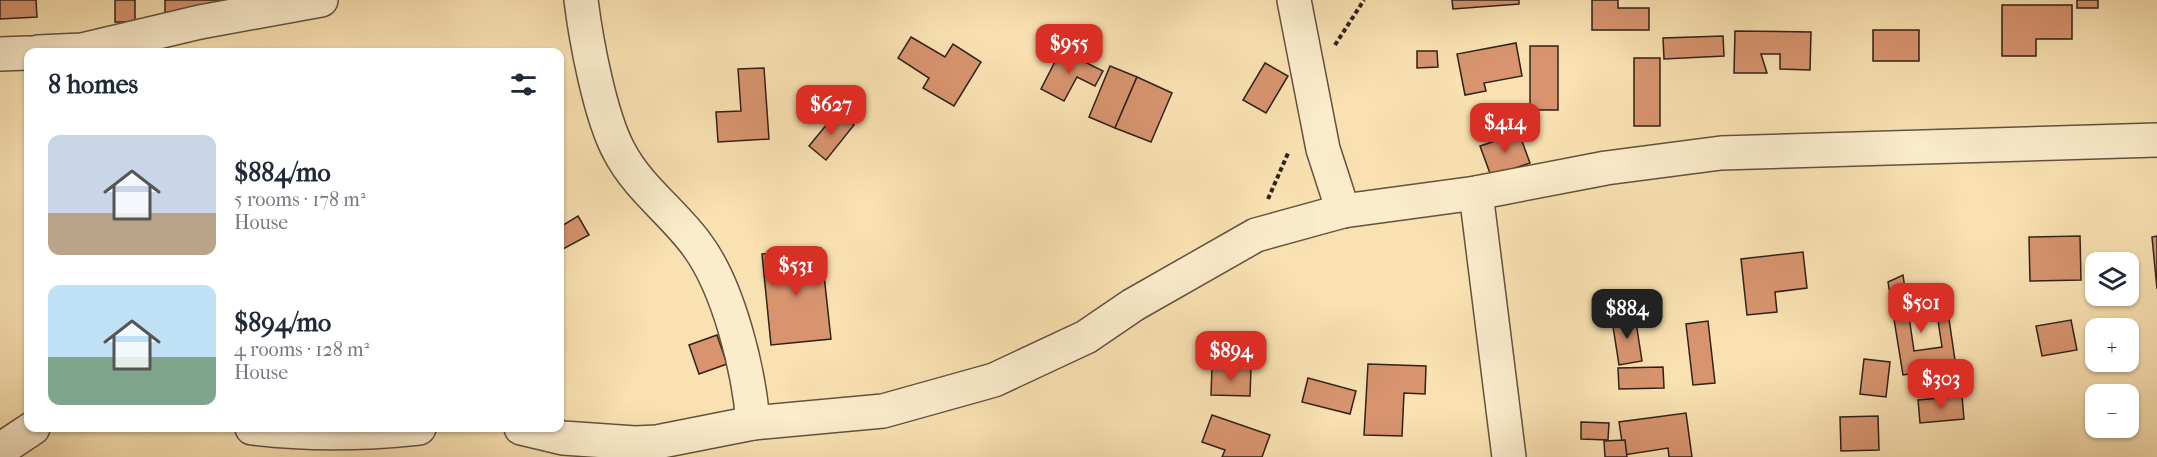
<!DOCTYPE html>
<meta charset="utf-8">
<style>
:root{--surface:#fff;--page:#f6f6f7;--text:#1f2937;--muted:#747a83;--accent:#d93025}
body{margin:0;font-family:"IM FELL French Canon",serif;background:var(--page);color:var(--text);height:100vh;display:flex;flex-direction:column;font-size:22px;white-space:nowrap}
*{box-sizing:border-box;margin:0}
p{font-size:20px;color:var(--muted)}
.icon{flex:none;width:33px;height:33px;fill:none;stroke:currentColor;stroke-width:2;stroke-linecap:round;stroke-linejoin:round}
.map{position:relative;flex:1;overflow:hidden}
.panel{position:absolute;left:24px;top:48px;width:540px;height:384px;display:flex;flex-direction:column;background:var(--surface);border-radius:12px;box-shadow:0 2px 4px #0004}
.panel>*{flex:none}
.controls{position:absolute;left:2085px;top:252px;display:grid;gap:12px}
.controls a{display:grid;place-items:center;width:54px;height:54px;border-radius:12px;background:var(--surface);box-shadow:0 2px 4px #0004;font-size:30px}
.price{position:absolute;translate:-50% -51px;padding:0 14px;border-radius:12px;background:var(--accent);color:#fff;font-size:20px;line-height:39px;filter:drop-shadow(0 2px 3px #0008)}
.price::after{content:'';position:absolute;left:50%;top:36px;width:18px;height:14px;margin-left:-9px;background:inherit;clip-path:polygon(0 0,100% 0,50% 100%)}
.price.active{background:#222;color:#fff}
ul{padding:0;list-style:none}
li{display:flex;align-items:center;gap:18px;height:150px;padding:0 24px}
li span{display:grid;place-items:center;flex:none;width:168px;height:120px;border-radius:12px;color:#555}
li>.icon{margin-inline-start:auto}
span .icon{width:72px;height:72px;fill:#fffc;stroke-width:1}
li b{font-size:26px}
h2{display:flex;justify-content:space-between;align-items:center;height:72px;padding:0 24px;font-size:26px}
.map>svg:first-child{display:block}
</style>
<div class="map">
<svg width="2157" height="457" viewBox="0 0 2157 457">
<rect width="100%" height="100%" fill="#f9e1b1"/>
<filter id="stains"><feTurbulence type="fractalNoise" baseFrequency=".00333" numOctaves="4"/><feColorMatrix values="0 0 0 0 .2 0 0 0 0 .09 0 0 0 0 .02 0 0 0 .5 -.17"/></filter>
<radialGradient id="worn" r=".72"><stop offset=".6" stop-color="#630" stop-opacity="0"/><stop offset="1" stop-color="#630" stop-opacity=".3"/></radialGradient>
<!-- building -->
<g fill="#d7946f" stroke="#2f2219" stroke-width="1.5">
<path d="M0 0H36L37 17 0 19Z"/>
<rect x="115" y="0" width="20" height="22"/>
<rect x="165" y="0" width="63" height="15"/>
<path d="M1452 0H1519V4L1453 9Z"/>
<path d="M1592 0H1618V8H1649V30H1592Z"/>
<rect x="2077" y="0" width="21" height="8"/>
<path d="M2002 5H2072V39H2036V56H2002Z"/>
<rect x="1873" y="30" width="46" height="31"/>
<path d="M1735 31 1811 32 1810 70 1780 69V54H1761L1767 73H1734Z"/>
<path d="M1723 36 1724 56 1664 59 1663 38Z"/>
<path d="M911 37 945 57 953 44 981 62 954 106 923 88 929 78 898 58Z"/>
<path d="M1516 43 1522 76 1484 83 1486 91 1465 95 1457 54Z"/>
<rect x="1530" y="46" width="28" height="64"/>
<path d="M1061 50 1103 71 1095 86 1077 77 1064 101 1041 89Z"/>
<path d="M1417 51H1437L1438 67 1417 68Z"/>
<rect x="1634" y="58" width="26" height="68"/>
<path d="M1265 63 1288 76 1266 113 1243 100Z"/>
<path d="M1110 66 1137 77 1115 128 1089 117Z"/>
<path d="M764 68 769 139 718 142 716 112 741 111 738 69Z"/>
<path d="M1137 77 1172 93 1151 142 1115 128Z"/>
<path d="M837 112 854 125 826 160 809 146Z"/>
<path d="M1519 133 1530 163 1491 176 1480 146Z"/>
<path d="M578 216 589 235 563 249 560 243V227Z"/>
<path d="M2080 236 2081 280 2030 281 2029 237Z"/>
<path d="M2157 236V289L2152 237Z"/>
<path d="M821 248 831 339 771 345 762 254Z"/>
<path d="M1803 252 1807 288 1775 292 1777 312 1747 315 1741 259Z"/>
<path d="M1903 275 1914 351 1942 347 1934 294 1945 292 1956 367 1903 375 1888 282Z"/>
<path d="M1635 316 1642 361 1619 365 1612 320Z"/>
<path d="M2071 320 2077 350 2042 356 2036 326Z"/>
<path d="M1708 321 1715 383 1693 385 1686 324Z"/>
<path d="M717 335 727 364 699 374 689 345Z"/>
<path d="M1864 359 1890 362 1886 397 1860 394Z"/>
<path d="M1368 364 1426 366 1425 394 1404 393 1402 436 1364 435Z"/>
<path d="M1212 367 1251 368 1250 396 1211 395Z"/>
<path d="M1663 367 1664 388 1619 389 1618 368Z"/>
<path d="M1308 378 1356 391 1350 414 1302 402Z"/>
<path d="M1962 396 1964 419 1920 423 1918 400Z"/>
<path d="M1686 413 1692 457H1669L1668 448 1624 455 1619 422Z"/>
<path d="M1212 415 1270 435 1262 457H1222L1225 450 1202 442Z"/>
<path d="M1878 416 1879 450 1841 451 1840 417Z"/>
<path d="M1581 422 1609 423 1608 440 1581 439Z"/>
<path d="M1625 440 1627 457H1605L1604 441Z"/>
</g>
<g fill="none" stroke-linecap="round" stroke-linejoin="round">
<defs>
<g id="minor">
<path d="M581 0C586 40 600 116 619 151 638 188 673 212 697 245 729 288 749 371 753 423"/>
<path d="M1294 0 1323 149 1343 211"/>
<path d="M38 52 82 50 200 22 321 0"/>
<path d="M0 54 28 53"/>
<path d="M1476 193 1509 457"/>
<path d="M252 428C308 435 363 434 419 428"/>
<path d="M521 428 563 438 635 443 657 442 753 423 883 411 994 380 1086 337 1133 305 1256 235 1343 211 1476 193 1606 168 1721 153 2157 140"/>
<path d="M0 450 33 428"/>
</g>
</defs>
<!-- minor casing -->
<use href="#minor" stroke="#62523f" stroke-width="36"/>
<!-- path -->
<g stroke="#2f2219" stroke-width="4" stroke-dasharray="4.5 3" stroke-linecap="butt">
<path d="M1335 45 1364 0"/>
<path d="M1268 199 1289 151"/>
</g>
<!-- minor -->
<use href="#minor" stroke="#fbeccc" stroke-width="33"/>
</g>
<rect width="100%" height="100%" filter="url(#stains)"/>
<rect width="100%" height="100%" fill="url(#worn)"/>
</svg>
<div class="controls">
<a><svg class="icon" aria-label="layers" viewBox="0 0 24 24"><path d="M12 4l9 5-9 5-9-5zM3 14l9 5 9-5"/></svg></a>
<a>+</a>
<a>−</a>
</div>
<b class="price" style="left:1069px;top:75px">$955</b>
<b class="price" style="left:831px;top:136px">$627</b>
<b class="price" style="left:1505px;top:154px">$414</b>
<b class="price" style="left:796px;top:297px">$531</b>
<b class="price" style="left:1921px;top:334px">$501</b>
<b class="price active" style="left:1627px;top:340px">$884</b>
<b class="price" style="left:1231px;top:382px">$894</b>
<b class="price" style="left:1941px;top:410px">$303</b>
<section class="panel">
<h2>8 homes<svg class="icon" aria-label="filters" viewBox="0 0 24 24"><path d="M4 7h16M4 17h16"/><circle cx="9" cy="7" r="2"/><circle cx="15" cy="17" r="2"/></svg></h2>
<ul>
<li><span style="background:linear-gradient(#c9d6e8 65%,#b9a48a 0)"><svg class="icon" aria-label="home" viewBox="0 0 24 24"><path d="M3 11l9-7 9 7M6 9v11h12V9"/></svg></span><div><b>$884/mo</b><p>5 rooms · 178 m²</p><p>House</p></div></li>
<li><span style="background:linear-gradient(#bfe0f5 60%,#7fa58c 0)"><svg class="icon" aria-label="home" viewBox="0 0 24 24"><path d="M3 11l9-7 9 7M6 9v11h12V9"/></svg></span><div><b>$894/mo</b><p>4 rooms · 128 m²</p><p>House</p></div></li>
</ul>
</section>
</div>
